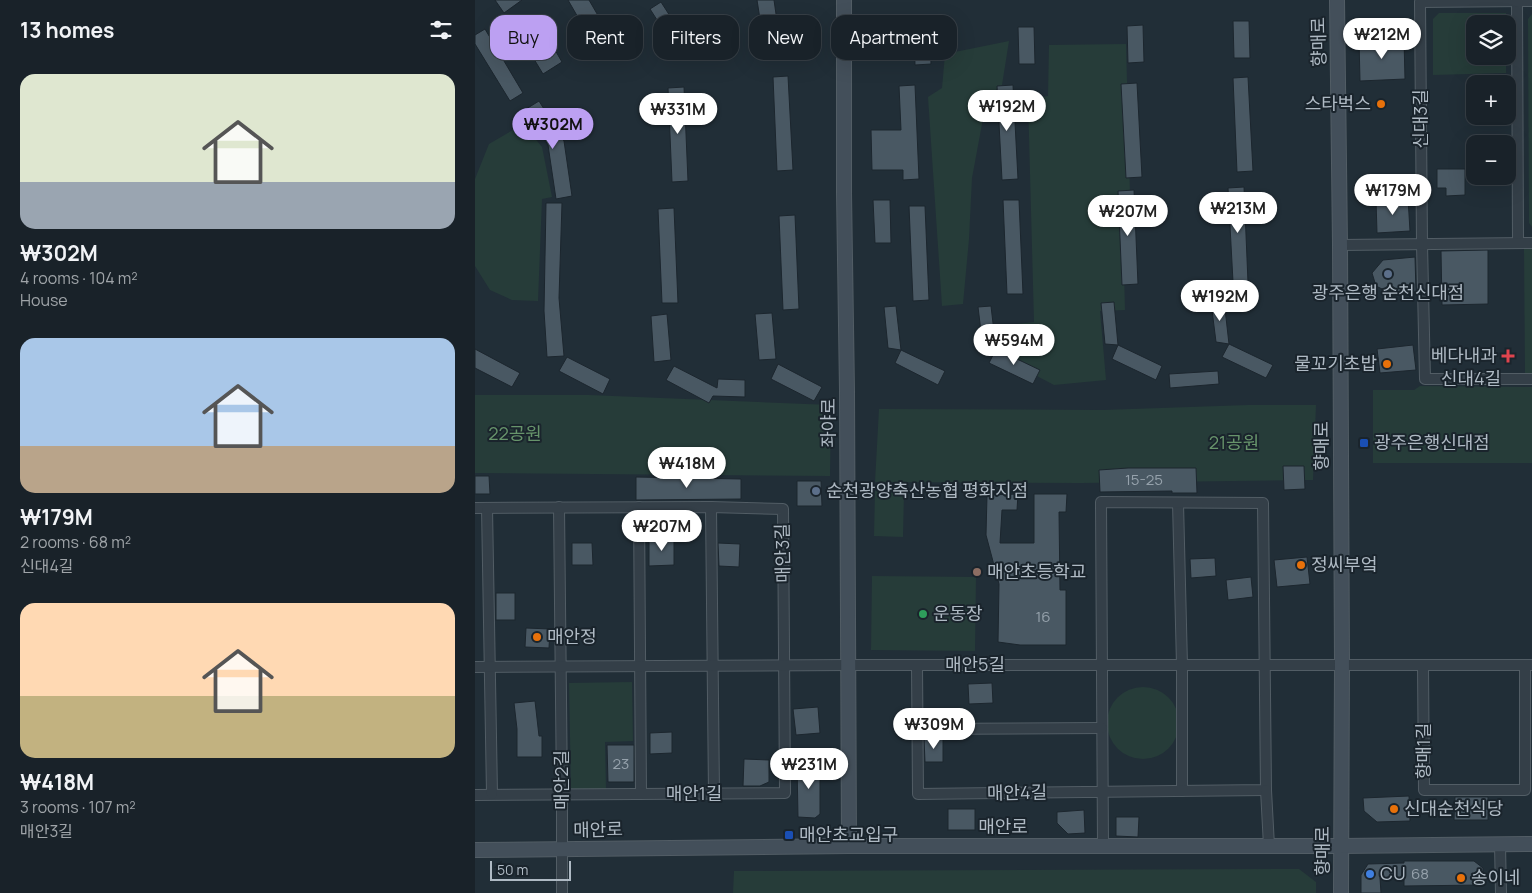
<!DOCTYPE html>
<meta charset="utf-8">
<style>
:root{--surface:#192229;--page:#262f35;--text:#f1f3f6;--muted:#9fa4a8;--line:#373f46;--accent:#bca0f2}
body{margin:0;font-family:Manrope,"Noto Sans KR",sans-serif;background:var(--page);color:var(--text);height:100vh;display:flex;flex-direction:column;font-size:19px;white-space:nowrap}
*{box-sizing:border-box;margin:0}
p{font-size:16px;color:var(--muted)}
.icon{flex:none;width:28px;height:28px;fill:none;stroke:currentColor;stroke-width:2;stroke-linecap:round;stroke-linejoin:round}
.map{position:relative;flex:1;overflow:hidden}
.drawer{display:flex;flex-direction:column;background:var(--surface);width:475px}
.drawer>*{flex:none}
.hud{position:absolute;left:15px;top:15px;width:475px;height:45px;display:flex;gap:10px}
.controls{position:absolute;left:991px;top:15px;display:grid;gap:10px}
.controls a{display:grid;place-items:center;width:50px;height:50px;border-radius:10px;background:var(--surface);box-shadow:0 5px 20px #0002,0 0 0 1px var(--line);font-size:25px}
.scale{position:absolute;left:15px;bottom:12px;width:81px;box-sizing:border-box;padding-left:5px;border:2px solid #afbac4;border-top:0;font-size:14px;line-height:18px;white-space:nowrap;color:#afbac4;-webkit-text-stroke:4px #1a242c;paint-order:stroke}
.price{position:absolute;translate:-50% -42px;padding:0 11px;border-radius:18px;background:#fff;color:#222;font-size:16px;line-height:32px;filter:drop-shadow(0 1px 2px #0008)}
.price::after{content:'';position:absolute;left:50%;top:30px;width:15px;height:11px;margin-left:-8px;background:inherit;clip-path:polygon(0 0,100% 0,50% 100%)}
.price.active{background:var(--accent);color:#111}
ul{padding:0;list-style:none}
li{display:grid;align-content:center;gap:10px;height:265px;padding:0 20px}
li span{display:grid;place-items:center;height:155px;border-radius:15px;color:#555}
li>.icon{margin-inline-start:auto}
span .icon{width:90px;height:90px;fill:#fffc;stroke-width:1}
li b{font-size:21px}
h2{display:flex;justify-content:space-between;align-items:center;height:60px;padding:0 20px;font-size:21px}
.pill{padding:0 18px;border-radius:15px;background:var(--surface);box-shadow:0 5px 20px #0002,0 0 0 1px var(--line);font-size:18px;line-height:45px}
.pill.active{background:var(--accent);color:#111}
main{display:flex;flex:1;min-height:0}
.map>svg:first-child{display:block}
</style>
<main>
<section class="drawer">
<h2>13 homes<svg class="icon" aria-label="filters" viewBox="0 0 24 24"><path d="M4 7h16M4 17h16"/><circle cx="9" cy="7" r="2"/><circle cx="15" cy="17" r="2"/></svg></h2>
<ul>
<li><span style="background:linear-gradient(#dfe7d0 70%,#9aa5b1 0)"><svg class="icon" aria-label="home" viewBox="0 0 24 24"><path d="M3 11l9-7 9 7M6 9v11h12V9"/></svg></span><div><b>₩302M</b><p>4 rooms · 104 m²</p><p>House</p></div></li>
<li><span style="background:linear-gradient(#a9c7e8 70%,#b9a48a 0)"><svg class="icon" aria-label="home" viewBox="0 0 24 24"><path d="M3 11l9-7 9 7M6 9v11h12V9"/></svg></span><div><b>₩179M</b><p>2 rooms · 68 m²</p><p>신대4길</p></div></li>
<li><span style="background:linear-gradient(#ffd9b3 60%,#c2b280 0)"><svg class="icon" aria-label="home" viewBox="0 0 24 24"><path d="M3 11l9-7 9 7M6 9v11h12V9"/></svg></span><div><b>₩418M</b><p>3 rooms · 107 m²</p><p>매안3길</p></div></li>
</ul>
</section>
<div class="map">
<svg width="1057" height="893" viewBox="0 0 1057 893">
<rect width="100%" height="100%" fill="#212e37"/>
<!-- green -->
<g fill="#263c39">
<path d="M964 13H1031V24H1000V56H1031V73L958 75V19Z"/>
<path d="M1057 14V227L1054 223 1053 19Z"/>
<path d="M534 41 527 85 512 97 497 178 494 239 488 304 467 306 453 97 467 88 470 54Z"/>
<path d="M651 44 655 195 647 194 650 310 625 311 631 380 579 385 539 364 533 325 559 322 553 99 573 96 574 45Z"/>
<path d="M48 124 67 147 77 197 67 199 63 301 37 300 15 290 0 266V179L14 144Z"/>
<path d="M1049 249H1057V373H1050Z"/>
<path d="M945 386 1057 387V463H898V390H939Z"/>
<path d="M0 395H114L356 405 355 476 0 473Z"/>
<path d="M773 405H841L838 480 606 483 400 482 404 409 628 410Z"/>
<path d="M400 491 429 492 428 537 399 536Z"/>
<path d="M397 576 501 577 500 651 396 650Z"/>
<path d="M157 682 158 741 130 742 131 789H96L94 683Z"/>
<circle cx="668" cy="723" r="36"/>
<path d="M824 869 841 882V893H258L259 871Z"/>
</g>
<!-- building -->
<g fill="#495863" stroke="#1c262e">
<path d="M20 0H47L29 13Z"/>
<path d="M93 0H114L128 24 112 33Z"/>
<path d="M282 0H299L305 42 289 45Z"/>
<path d="M186 2 213 44 202 51 175 9Z"/>
<path d="M758 21H774L775 58H759Z"/>
<path d="M668 25 669 62 653 63 652 26Z"/>
<path d="M455 27 456 64 440 65 439 28Z"/>
<path d="M543 27H559L560 64H544Z"/>
<path d="M10 29 48 93 35 101 0 44V35Z"/>
<path d="M68 29 87 62 68 74 48 41Z"/>
<path d="M929 39 930 79 885 81 884 40Z"/>
<path d="M313 76 318 170 302 171 298 77Z"/>
<path d="M773 77 778 171 762 172 758 78Z"/>
<path d="M662 83 667 177 651 178 646 84Z"/>
<path d="M440 85 444 179 428 180V170H397L396 130H426L424 86Z"/>
<path d="M538 85 543 179 527 180 522 86Z"/>
<path d="M209 87 213 181 197 182 193 88Z"/>
<path d="M64 101 89 141 97 196 81 199 73 145 51 109Z"/>
<path d="M962 169H990V195L971 196V188H962Z"/>
<path d="M769 187 773 282H758L753 188Z"/>
<path d="M659 190 663 284 647 285 643 191Z"/>
<path d="M933 198 935 231 902 233 901 200Z"/>
<path d="M398 200H415L416 243H400Z"/>
<path d="M528 200H544L548 294H532Z"/>
<path d="M71 203H87L84 298 89 356 72 357 69 311Z"/>
<path d="M434 206H450L454 300 438 301Z"/>
<path d="M199 208 203 303H187L183 209Z"/>
<path d="M320 215 324 309 308 310 304 216Z"/>
<path d="M1013 250V304L967 305 966 251Z"/>
<path d="M940 257 941 292 917 294 901 286 897 273 908 260Z"/>
<path d="M749 300 754 344 741 342 736 302Z"/>
<path d="M639 302 643 345 630 344 626 303Z"/>
<path d="M421 306 426 350 413 348 409 307Z"/>
<path d="M516 306 521 349 508 348 503 307Z"/>
<path d="M297 313 301 359 284 360 280 314Z"/>
<path d="M192 314 196 360 179 362 176 316Z"/>
<path d="M754 344 798 365 791 378 747 357Z"/>
<path d="M643 345 687 366 681 380 637 359Z"/>
<path d="M938 345 941 370 905 373 902 349Z"/>
<path d="M0 349 45 373 37 387 0 368Z"/>
<path d="M521 349 565 370 558 384 514 363Z"/>
<path d="M426 350 470 371 463 385 420 363Z"/>
<path d="M92 357 135 379 128 394 84 371Z"/>
<path d="M303 364 347 387 339 401 296 379Z"/>
<path d="M199 366 242 388 243 379 270 380V397L238 396 234 403 191 380Z"/>
<path d="M743 371 744 384 695 388 694 374Z"/>
<path d="M808 466H829L830 489 809 490Z"/>
<path d="M653 468H721L722 493H697V491L625 492 624 470Z"/>
<path d="M0 476H14L15 494H0Z"/>
<path d="M161 477 266 479V499L161 500Z"/>
<path d="M322 481H346L347 506H322Z"/>
<path d="M543 494 542 510H527L525 543H559V494H592L591 512H584L585 590H591V645H545L523 642 524 584 511 535 512 495Z"/>
<path d="M199 537V565L174 566V538Z"/>
<path d="M97 543H117L118 565H97Z"/>
<path d="M243 543 265 544 264 567 244 566Z"/>
<path d="M832 557 835 584 802 587 799 560Z"/>
<path d="M740 558 741 576 716 578 715 559Z"/>
<path d="M776 577 778 597 753 600 751 580Z"/>
<rect x="21" y="593" width="19" height="27"/>
<path d="M51 628 75 629 74 648 50 647Z"/>
<path d="M517 683 518 703 494 704 493 684Z"/>
<path d="M60 701 64 736H67V757H42V729L39 703Z"/>
<path d="M343 707 345 733 321 735 318 709Z"/>
<path d="M197 732V753L175 754V733Z"/>
<path d="M449 739H468V762H450Z"/>
<path d="M132 745H159V782H133Z"/>
<path d="M269 759 294 760V782L285 786H268Z"/>
<path d="M322 764H345V814L340 818 323 817Z"/>
<path d="M934 796 935 821 902 822 889 811 888 798Z"/>
<path d="M980 797H1013V820H979Z"/>
<rect x="473" y="809" width="27" height="21"/>
<path d="M609 810 610 833 593 834 582 823V812Z"/>
<path d="M641 817H664L663 837 641 836Z"/>
<path d="M929 861H999L1008 868 1007 885 929 886V877L905 878 906 893H886V875L893 864 929 863Z"/>
</g>
<g fill="none" stroke-linecap="round" stroke-linejoin="round">
<defs>
<g id="street">
<path d="M1042 0 1043 243"/>
<path d="M1057 1 945 2 947 244 950 379H1057"/>
<path d="M865 245 1057 243"/>
<path d="M703 503 707 665V791"/>
<path d="M84 507 87 795V893"/>
<path d="M164 507 166 794"/>
<path d="M236 507 239 794"/>
<path d="M0 508 236 507 308 509 310 793 0 795"/>
<path d="M12 508 17 794"/>
<path d="M442 665 443 794 791 790 788 503 626 502 628 846"/>
<path d="M948 666 949 790H1050V665"/>
<path d="M0 667 374 665H1057"/>
<path d="M443 729 627 728"/>
<path d="M791 790 794 846"/>
<path d="M1025 845 1026 893"/>
</g>
<g id="secondary">
<path d="M369 0V193L372 391 374 846"/>
<path d="M862 0 865 245 867 665 866 893"/>
<path d="M0 850 374 846H866L1057 844"/>
</g>
</defs>
<!-- street casing -->
<use href="#street" stroke="#525d65" stroke-width="12"/>
<!-- secondary casing -->
<use href="#secondary" stroke="#525d65" stroke-width="16"/>
<!-- street -->
<use href="#street" stroke="#343f48" stroke-width="10"/>
<!-- secondary -->
<use href="#secondary" stroke="#434f5a" stroke-width="14"/>
</g>
<!-- markers -->
<g fill="#e8710a" stroke="#1a242c" stroke-width="2">
<circle cx="906" cy="104" r="5"/>
<circle cx="912" cy="364" r="5"/>
<circle cx="826" cy="565" r="5"/>
<circle cx="62" cy="637" r="5"/>
<circle cx="919" cy="809" r="5"/>
<circle cx="986" cy="878" r="5"/>
</g>
<g fill="#5c6f8a" stroke="#1a242c" stroke-width="2">
<circle cx="913" cy="274" r="5"/>
<circle cx="341" cy="491" r="5"/>
</g>
<path fill="#e0444e" stroke="#1a242c" stroke-width="2" d="M1030.5 348.5h5v5h5v5h-5v5h-5v-5h-5v-5h5z"/>
<g fill="#1a4fb4" stroke="#1a242c" stroke-width="2">
<rect x="884" y="438" width="10" height="10" rx="2.5"/>
<rect x="309" y="830" width="10" height="10" rx="2.5"/>
</g>
<circle fill="#8d6e63" stroke="#1a242c" stroke-width="2" cx="502" cy="572" r="5"/>
<circle fill="#2e9e5b" stroke="#1a242c" stroke-width="2" cx="448" cy="614" r="5"/>
<circle fill="#3f7fe0" stroke="#1a242c" stroke-width="2" cx="895" cy="874" r="5"/>
<g text-anchor="middle" stroke-width="4" stroke-linejoin="round" paint-order="stroke">
<!-- number labels -->
<g font-size="15" fill="#96a2ac">
<text x="669" y="485">15-25</text>
<text x="568" y="622">16</text>
<text x="146" y="769">23</text>
<text x="945" y="879">68</text>
</g>
<!-- street labels -->
<g font-size="18" fill="#afbac4" stroke="#1a242c">
<text transform="translate(844 42) rotate(-91)" y="6">향매로</text>
<text transform="translate(946 119) rotate(-90)" y="6">신대3길</text>
<text x="996" y="385">신대4길</text>
<text transform="translate(354 423) rotate(-90)" y="6">좌야로</text>
<text transform="translate(847 446) rotate(-90)" y="6">향매로</text>
<text transform="translate(308 553) rotate(-91)" y="6">매안3길</text>
<text x="500" y="671">매안5길</text>
<text transform="translate(949 751) rotate(-90)" y="6">향매1길</text>
<text transform="translate(87 780) rotate(-90)" y="6">매안2길</text>
<text transform="translate(542 793) rotate(-1)" y="6">매안4길</text>
<text x="219" y="800">매안1길</text>
<text x="528" y="833">매안로</text>
<text transform="translate(123 830) rotate(-1)" y="6">매안로</text>
<text transform="translate(848 851) rotate(-90)" y="6">향매로</text>
</g>
<!-- poi labels -->
<g font-size="18" fill="#afbac4" stroke="#1a242c" text-anchor="start">
<text x="896" y="110" text-anchor="end">스타벅스</text>
<text x="913" y="299" text-anchor="middle">광주은행 순천신대점</text>
<text x="1022" y="362" text-anchor="end">베다내과</text>
<text x="902" y="370" text-anchor="end">물꼬기초밥</text>
<text x="899" y="449">광주은행신대점</text>
<text x="351" y="497">순천광양축산농협 평화지점</text>
<text x="836" y="571">정씨부엌</text>
<text x="512" y="578">매안초등학교</text>
<text x="458" y="620">운동장</text>
<text x="72" y="643">매안정</text>
<text x="929" y="815">신대순천식당</text>
<text x="324" y="841">매안초교입구</text>
<text x="905" y="880">CU</text>
<text x="996" y="884">송이네</text>
</g>
<!-- park labels -->
<g font-size="18" fill="#67946b" stroke="#1a242c">
<text x="40" y="440">22공원</text>
<text x="759" y="449">21공원</text>
</g>
</g>
</svg>
<div class="controls">
<a><svg class="icon" aria-label="layers" viewBox="0 0 24 24"><path d="M12 4l9 5-9 5-9-5zM3 14l9 5 9-5"/></svg></a>
<a>+</a>
<a>−</a>
</div>
<div class="scale">50 m</div>
<b class="price" style="left:907px;top:60px">₩212M</b>
<b class="price" style="left:532px;top:132px">₩192M</b>
<b class="price" style="left:203px;top:135px">₩331M</b>
<b class="price active" style="left:78px;top:150px">₩302M</b>
<b class="price" style="left:918px;top:216px">₩179M</b>
<b class="price" style="left:763px;top:234px">₩213M</b>
<b class="price" style="left:653px;top:237px">₩207M</b>
<b class="price" style="left:745px;top:322px">₩192M</b>
<b class="price" style="left:539px;top:366px">₩594M</b>
<b class="price" style="left:212px;top:489px">₩418M</b>
<b class="price" style="left:187px;top:552px">₩207M</b>
<b class="price" style="left:459px;top:750px">₩309M</b>
<b class="price" style="left:334px;top:790px">₩231M</b>
<div class="hud">
<a class="pill active">Buy</a>
<a class="pill">Rent</a>
<a class="pill">Filters</a>
<a class="pill">New</a>
<a class="pill">Apartment</a>
</div>
</div>
</main>
